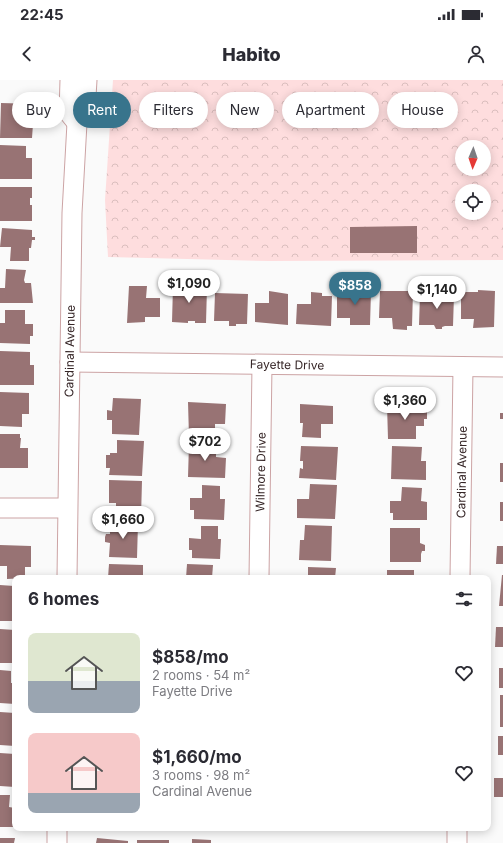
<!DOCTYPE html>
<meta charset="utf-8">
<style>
:root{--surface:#fff;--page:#f2f2f3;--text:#2b2b33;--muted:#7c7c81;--accent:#38748c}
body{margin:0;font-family:Inter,sans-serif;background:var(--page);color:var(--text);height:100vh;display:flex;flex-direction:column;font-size:15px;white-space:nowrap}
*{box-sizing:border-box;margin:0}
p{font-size:13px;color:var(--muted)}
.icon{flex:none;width:22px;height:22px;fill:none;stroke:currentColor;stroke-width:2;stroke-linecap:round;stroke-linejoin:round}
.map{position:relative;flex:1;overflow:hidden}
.side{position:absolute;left:12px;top:495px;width:479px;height:256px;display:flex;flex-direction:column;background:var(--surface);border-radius:8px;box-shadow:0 2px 10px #0003}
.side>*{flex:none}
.banner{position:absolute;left:12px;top:12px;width:479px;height:36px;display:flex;gap:8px}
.needle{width:26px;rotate:182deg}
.buttons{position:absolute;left:455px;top:60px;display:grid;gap:8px}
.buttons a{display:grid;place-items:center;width:36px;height:36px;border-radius:50%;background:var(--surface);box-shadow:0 2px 10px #0003;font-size:20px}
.price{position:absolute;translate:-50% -34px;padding:0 9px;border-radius:14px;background:#fff;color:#222;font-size:13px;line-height:26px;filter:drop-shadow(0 1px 2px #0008)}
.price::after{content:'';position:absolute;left:50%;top:24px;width:12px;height:9px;margin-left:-6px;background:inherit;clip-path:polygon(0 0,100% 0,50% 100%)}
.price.active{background:var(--accent);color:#fff}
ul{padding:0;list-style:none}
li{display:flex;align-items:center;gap:12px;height:100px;padding:0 16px}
li span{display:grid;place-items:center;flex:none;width:112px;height:80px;border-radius:8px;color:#555}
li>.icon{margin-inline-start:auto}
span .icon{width:48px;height:48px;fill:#fffc;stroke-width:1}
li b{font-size:17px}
h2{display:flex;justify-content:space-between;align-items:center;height:48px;padding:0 16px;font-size:17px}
.tag{padding:0 14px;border-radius:18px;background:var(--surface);box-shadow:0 2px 10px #0003;font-size:14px;line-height:36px}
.tag.active{background:var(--accent);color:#fff}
.status{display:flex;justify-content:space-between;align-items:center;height:28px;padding:0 20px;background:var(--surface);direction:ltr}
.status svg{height:11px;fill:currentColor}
header{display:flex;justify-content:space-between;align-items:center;height:52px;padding:0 16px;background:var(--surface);font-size:18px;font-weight:800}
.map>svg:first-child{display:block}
</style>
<div class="status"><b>22:45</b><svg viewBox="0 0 49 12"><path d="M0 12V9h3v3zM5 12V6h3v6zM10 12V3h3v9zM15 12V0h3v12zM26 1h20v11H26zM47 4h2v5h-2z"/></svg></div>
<header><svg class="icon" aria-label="back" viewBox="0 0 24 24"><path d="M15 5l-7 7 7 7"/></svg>Habito<svg class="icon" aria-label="person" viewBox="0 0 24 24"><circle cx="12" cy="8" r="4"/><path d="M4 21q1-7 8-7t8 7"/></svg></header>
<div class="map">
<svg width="503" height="763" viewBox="0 0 503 763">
<defs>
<pattern id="forest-crowns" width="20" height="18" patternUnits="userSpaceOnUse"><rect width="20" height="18" fill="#feddde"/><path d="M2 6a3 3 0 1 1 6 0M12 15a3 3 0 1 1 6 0" fill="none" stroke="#dabebe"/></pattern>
</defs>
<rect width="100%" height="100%" fill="#fafafa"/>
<!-- forest -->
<path fill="url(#forest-crowns)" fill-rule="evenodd" d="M113 0H503V180L269 181 108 177 105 120ZM462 67H484V89H462ZM462 111H484V133H462Z"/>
<!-- building -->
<g fill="#987374">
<path d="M1 23 37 24V44H33L32 58H0Z"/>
<path d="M0 65 26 66V78H32V99H0Z"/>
<path d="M0 107H32V118H30V125H32V141H0Z"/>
<path d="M417 146V173H350V147Z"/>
<path d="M2 148 32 150V157H35V160H32L31 168H29V181H10L11 167H0Z"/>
<path d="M6 189 26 190 24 200 25 203H31L33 223H0V208H5Z"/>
<path d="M129 206H147L146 218H160V237H145V242L127 243Z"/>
<path d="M173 206 207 207 206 243H195V241H188V243L172 242Z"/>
<path d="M337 210 371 211 370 245H350V238H337Z"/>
<path d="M478 210 495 211 494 247 473 248 474 239H461V212H478Z"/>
<path d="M269 211 288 214V245L255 242V223H269Z"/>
<path d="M380 211H413L412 246H407V250L393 249 392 238H379Z"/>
<path d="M311 212 322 213V216H332L331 246 296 244 297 224H311Z"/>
<path d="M215 213 248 214 247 244H236V246H229V241H214Z"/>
<path d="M420 214 454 215 453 246H445L442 247V249H436L434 245H419Z"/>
<path d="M5 230H25V244H33V256H30V264L0 263V243H5Z"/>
<path d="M0 271 30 272V285H34V305H0Z"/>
<path d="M0 312 29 313V334H22V347L0 346Z"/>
<path d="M113 318 141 319 139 355 112 354V340H107V330L112 331Z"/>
<path d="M188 322 226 324 225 344H215V356H210V357H189Z"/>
<path d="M300 324 333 326V344H321V358L302 357 303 343H300Z"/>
<path d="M387 325 427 326V339H424V346H416V359H388Z"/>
<rect x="500" y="333" width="3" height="6"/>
<path d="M0 354H20V358H21L20 368H28V388H0Z"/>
<path d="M117 360 144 361 142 396 109 395 110 388H106V375H110V373H117Z"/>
<path d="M189 364 216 365V377L226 378 225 398 188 397Z"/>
<path d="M301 366 338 367 336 400 299 398 300 388 303 389V381H300Z"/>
<path d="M392 366 422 367 421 381H426V400L391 399Z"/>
<rect x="500" y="383" width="3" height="19"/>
<path d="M109 400 142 401 141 438 116 437V423H109Z"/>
<path d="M310 404 337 405 335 439 297 438V419H309Z"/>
<path d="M202 405 220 406V419H225L224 440 194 439V430H190V418H202Z"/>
<path d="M402 407 422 408 421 421 427 422V440H393V433H390V421H401Z"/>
<rect x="500" y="422" width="3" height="19"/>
<path d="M110 442 138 443 137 478 109 477 110 463 105 462V457L106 454H110Z"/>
<path d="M305 445 332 446 331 481 299 480 300 460H304Z"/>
<path d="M201 446H218V459H221L220 479 192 478V470H189V458L201 459Z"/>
<path d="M390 448H420V463L425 465V471H422L421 474V482H390Z"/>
<path d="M0 465 31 466V487H25V498L7 499V486H0Z"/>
<path d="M497 466H503V484H496Z"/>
<path d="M109 484 143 485V498H108Z"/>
<path d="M187 484 213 485 212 498H186Z"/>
<path d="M308 487 336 488 335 498H308Z"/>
<rect x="387" y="490" width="27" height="8"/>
<path d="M502 495H503V526H499Z"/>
<path d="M0 505 14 506 15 541H0Z"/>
<path d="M496 547H503V567H495Z"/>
<path d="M0 549 15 550V583H0Z"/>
<rect x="499" y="588" width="4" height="20"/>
<path d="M0 590 11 591V603H15V624L0 623Z"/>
<rect x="500" y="615" width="3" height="32"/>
<path d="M0 632 15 633V666L0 665Z"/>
<rect x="498" y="656" width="5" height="19"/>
<path d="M0 673 15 674V707L0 706Z"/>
<rect x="494" y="698" width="9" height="19"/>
<path d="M0 715H10L9 727 15 728V747H0Z"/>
<path d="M0 758H15L14 763H0Z"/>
<path d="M97 758 128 761V763H96Z"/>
<path d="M192 759 211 760V763H192Z"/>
<rect x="137" y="760" width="32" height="3"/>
</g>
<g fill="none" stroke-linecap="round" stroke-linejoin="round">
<defs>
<g id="minor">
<path d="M70 0 69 33 77 43"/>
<path d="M70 282 503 287"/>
<path d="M0 428H67"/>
<path d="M67 498 72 133 77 43 85 33 87 0"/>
<path d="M259 498 262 285"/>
<path d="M460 498 463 287"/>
<path d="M57 763V748"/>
<path d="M457 763V748"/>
</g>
</defs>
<!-- minor casing -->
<use href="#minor" stroke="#cca3a4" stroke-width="21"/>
<!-- minor -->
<use href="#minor" stroke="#fff" stroke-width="19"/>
</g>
<g text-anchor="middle" stroke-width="3.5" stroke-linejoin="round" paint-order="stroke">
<!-- street labels -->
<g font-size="12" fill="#352526" stroke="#fff">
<text transform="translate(70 271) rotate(-89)" y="4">Cardinal Avenue</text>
<text transform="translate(287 285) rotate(1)" y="4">Fayette Drive</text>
<text transform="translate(261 392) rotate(-89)" y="4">Wilmore Drive</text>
<text transform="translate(462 392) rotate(-89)" y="4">Cardinal Avenue</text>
</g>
</g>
</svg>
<div class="buttons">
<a><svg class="needle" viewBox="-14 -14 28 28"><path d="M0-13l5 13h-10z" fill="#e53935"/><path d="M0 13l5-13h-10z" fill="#7c7c81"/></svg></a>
<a><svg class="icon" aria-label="locate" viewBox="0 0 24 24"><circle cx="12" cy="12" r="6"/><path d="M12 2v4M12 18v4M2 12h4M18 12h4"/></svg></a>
</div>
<b class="price" style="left:189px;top:224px">$1,090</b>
<b class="price active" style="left:355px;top:226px">$858</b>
<b class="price" style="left:437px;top:230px">$1,140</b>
<b class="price" style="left:405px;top:341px">$1,360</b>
<b class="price" style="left:205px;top:382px">$702</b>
<b class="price" style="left:123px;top:460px">$1,660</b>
<div class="banner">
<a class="tag">Buy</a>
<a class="tag active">Rent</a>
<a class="tag">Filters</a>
<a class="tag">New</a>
<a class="tag">Apartment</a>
<a class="tag">House</a>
</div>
<section class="side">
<h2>6 homes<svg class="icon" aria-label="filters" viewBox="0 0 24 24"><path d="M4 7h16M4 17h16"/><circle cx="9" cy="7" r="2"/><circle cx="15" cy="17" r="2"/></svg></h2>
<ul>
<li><span style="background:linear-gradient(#dfe7d0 60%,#9aa5b1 0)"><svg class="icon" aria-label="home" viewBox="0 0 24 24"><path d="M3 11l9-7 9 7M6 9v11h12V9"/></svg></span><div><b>$858/mo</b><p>2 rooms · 54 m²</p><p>Fayette Drive</p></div><svg class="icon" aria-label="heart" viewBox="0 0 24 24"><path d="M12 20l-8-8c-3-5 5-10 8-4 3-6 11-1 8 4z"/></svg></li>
<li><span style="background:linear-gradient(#f6c9c9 75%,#9aa5b1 0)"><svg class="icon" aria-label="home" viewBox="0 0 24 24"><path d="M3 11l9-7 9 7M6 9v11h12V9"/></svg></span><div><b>$1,660/mo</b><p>3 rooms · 98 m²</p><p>Cardinal Avenue</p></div><svg class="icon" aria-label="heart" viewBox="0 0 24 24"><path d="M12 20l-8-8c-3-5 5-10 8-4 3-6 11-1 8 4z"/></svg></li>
</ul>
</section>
</div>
